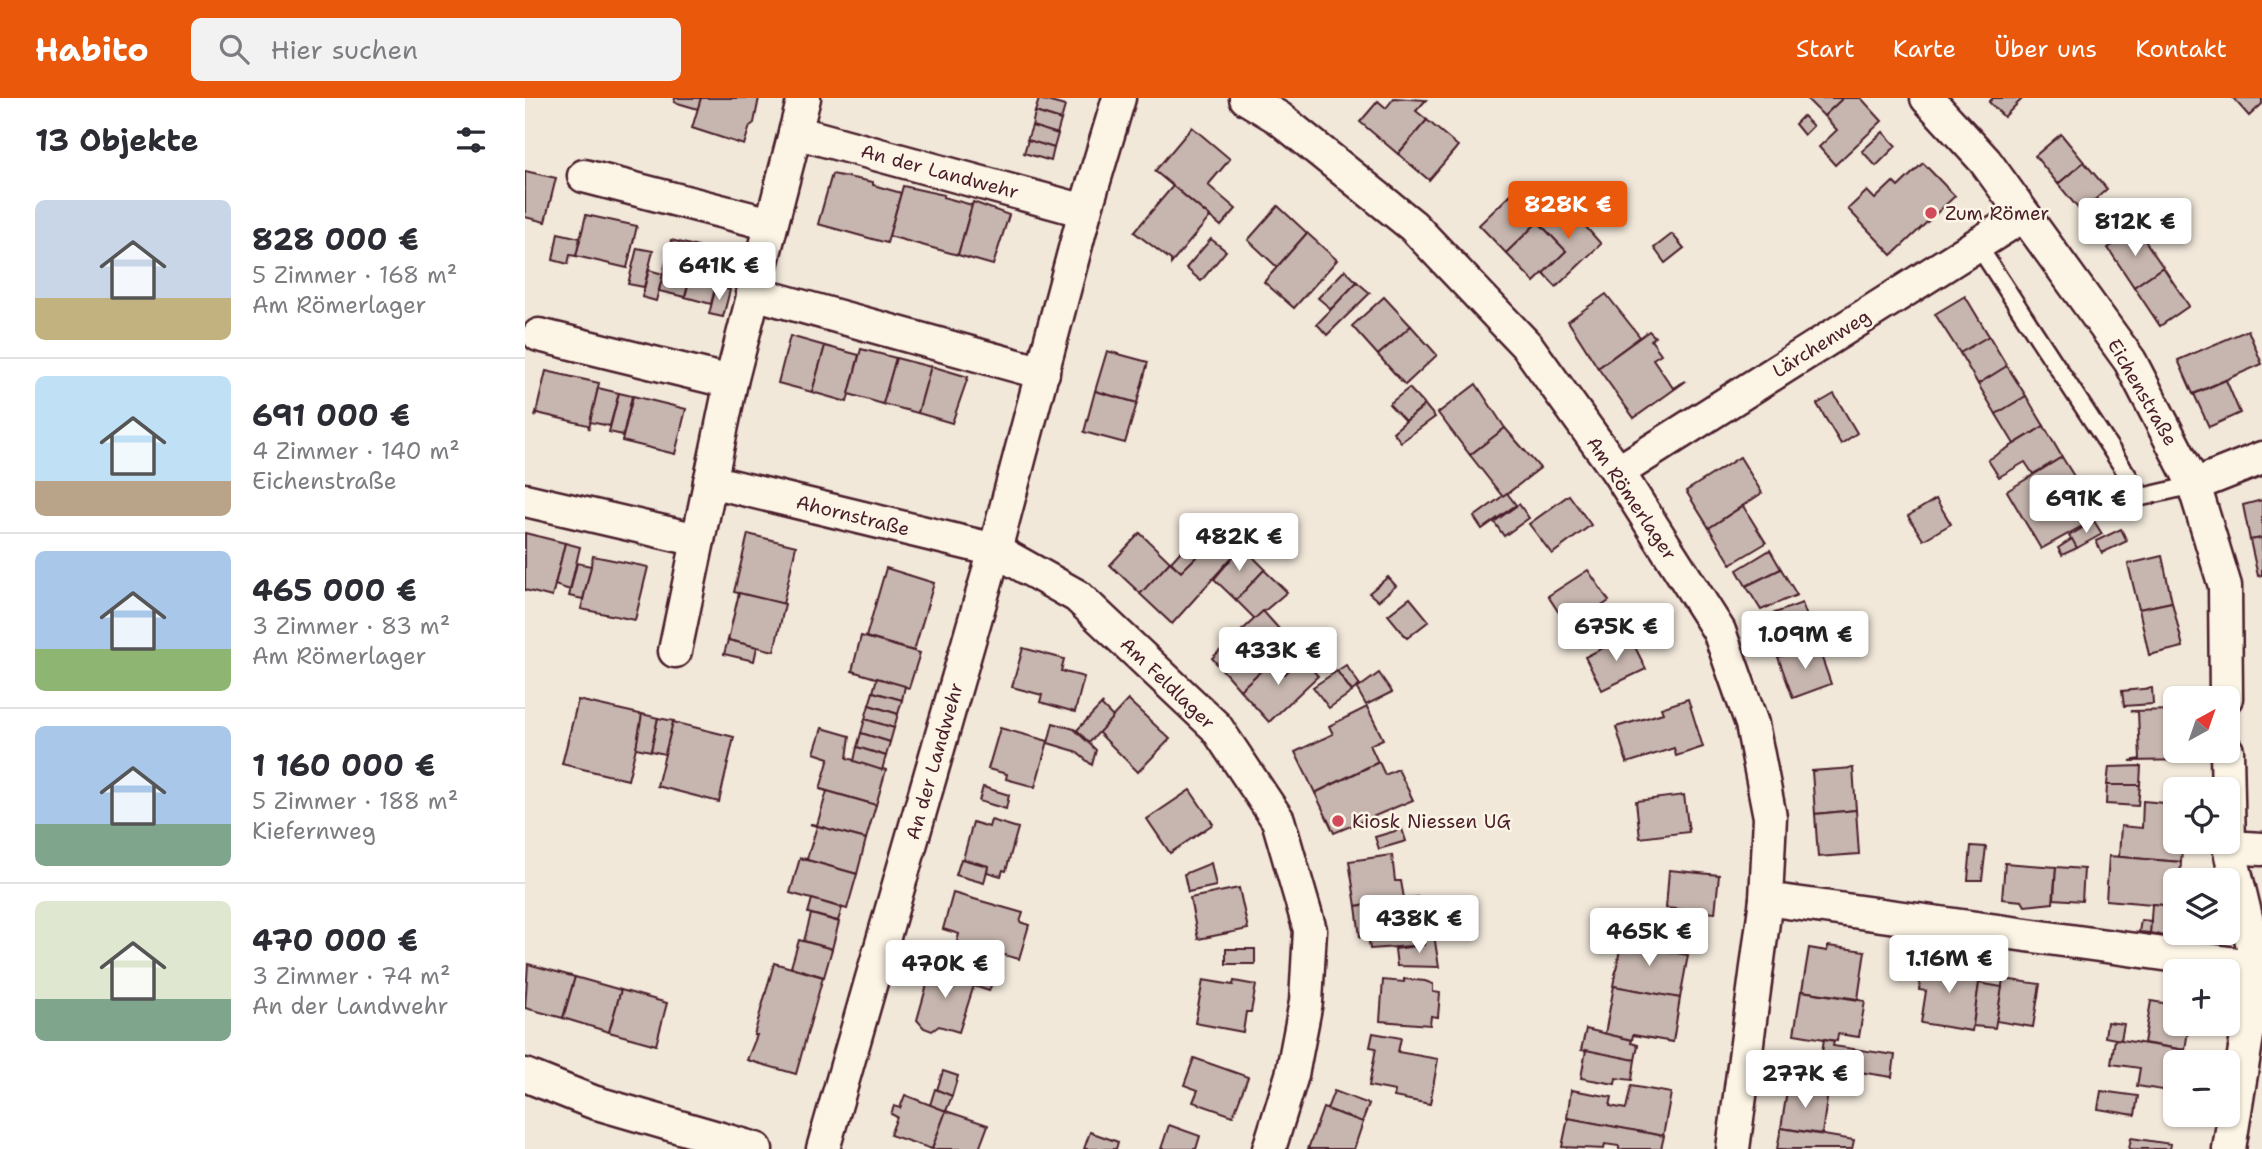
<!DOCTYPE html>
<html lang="de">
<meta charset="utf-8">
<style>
:root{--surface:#fff;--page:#f2f2f3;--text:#2b2b33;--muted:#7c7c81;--line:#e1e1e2;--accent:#ea580c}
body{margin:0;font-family:"Shantell Sans",sans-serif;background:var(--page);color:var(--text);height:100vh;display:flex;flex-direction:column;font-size:26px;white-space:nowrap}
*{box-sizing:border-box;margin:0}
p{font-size:23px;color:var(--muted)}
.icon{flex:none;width:38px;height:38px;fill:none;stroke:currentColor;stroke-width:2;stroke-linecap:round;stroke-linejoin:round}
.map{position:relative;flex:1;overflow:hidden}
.details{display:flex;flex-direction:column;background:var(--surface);width:525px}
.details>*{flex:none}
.needle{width:46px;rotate:40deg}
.fabs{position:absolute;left:1638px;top:588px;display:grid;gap:14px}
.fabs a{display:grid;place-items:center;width:77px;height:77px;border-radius:10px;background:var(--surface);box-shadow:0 2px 5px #0004;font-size:35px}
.price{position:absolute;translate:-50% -60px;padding:0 16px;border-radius:7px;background:#fff;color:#222;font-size:23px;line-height:46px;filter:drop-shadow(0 2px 4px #0008)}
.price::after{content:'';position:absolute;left:50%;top:42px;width:21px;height:16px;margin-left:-10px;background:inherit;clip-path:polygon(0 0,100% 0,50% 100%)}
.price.on{background:var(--accent);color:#fff}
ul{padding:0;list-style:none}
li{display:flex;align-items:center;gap:21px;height:175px;padding:0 35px}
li+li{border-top:2px solid var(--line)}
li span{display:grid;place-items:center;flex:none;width:196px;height:140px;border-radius:10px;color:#555}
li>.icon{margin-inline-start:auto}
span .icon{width:84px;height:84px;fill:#fffc;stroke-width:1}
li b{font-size:30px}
h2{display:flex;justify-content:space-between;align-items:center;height:84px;padding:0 35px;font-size:30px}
header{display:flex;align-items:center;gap:42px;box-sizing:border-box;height:98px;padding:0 35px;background:var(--accent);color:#fff}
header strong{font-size:33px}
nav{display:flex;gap:38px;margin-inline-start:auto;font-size:24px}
.search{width:490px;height:63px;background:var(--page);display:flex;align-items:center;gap:18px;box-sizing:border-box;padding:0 24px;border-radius:10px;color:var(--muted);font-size:26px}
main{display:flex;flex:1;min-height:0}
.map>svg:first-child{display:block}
</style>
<header>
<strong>Habito</strong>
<div class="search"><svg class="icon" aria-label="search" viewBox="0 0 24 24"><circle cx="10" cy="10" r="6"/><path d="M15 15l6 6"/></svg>Hier suchen</div>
<nav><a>Start</a><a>Karte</a><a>Über uns</a><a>Kontakt</a></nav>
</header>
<main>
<section class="details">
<h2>13 Objekte<svg class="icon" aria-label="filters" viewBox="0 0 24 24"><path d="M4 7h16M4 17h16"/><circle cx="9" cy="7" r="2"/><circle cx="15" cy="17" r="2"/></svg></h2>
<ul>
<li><span style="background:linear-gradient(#c9d6e8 70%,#c2b280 0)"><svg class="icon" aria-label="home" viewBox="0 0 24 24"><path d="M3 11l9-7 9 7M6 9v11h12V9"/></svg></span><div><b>828 000 €</b><p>5 Zimmer · 168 m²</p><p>Am Römerlager</p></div></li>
<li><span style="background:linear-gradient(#bfe0f5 75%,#b9a48a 0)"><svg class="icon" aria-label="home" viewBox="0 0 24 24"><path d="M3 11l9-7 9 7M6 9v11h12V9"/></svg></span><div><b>691 000 €</b><p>4 Zimmer · 140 m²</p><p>Eichenstraße</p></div></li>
<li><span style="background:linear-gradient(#a9c7e8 70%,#8fb573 0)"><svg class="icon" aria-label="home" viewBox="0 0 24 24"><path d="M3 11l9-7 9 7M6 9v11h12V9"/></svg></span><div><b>465 000 €</b><p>3 Zimmer · 83 m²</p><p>Am Römerlager</p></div></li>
<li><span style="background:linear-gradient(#a9c7e8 70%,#7fa58c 0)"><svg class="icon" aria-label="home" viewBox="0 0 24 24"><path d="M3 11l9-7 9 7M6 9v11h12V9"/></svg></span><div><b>1 160 000 €</b><p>5 Zimmer · 188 m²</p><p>Kiefernweg</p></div></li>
<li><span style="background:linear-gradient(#dfe7d0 70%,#7fa58c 0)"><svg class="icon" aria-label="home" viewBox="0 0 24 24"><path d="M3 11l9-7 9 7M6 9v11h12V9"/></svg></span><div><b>470 000 €</b><p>3 Zimmer · 74 m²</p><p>An der Landwehr</p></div></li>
</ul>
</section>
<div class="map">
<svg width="1737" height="1051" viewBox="0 0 1737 1051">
<rect width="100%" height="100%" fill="#f1e8da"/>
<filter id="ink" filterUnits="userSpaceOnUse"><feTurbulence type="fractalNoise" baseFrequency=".0143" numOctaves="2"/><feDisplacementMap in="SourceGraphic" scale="14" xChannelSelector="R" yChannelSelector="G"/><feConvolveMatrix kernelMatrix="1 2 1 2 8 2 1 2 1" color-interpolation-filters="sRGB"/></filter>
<g filter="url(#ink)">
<!-- building -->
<g fill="#c7b6af" stroke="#4a1f2b" stroke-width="2">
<path d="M150 0H176L173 11 149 4Z"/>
<path d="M176 0H234L229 25 225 28 219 47 167 30Z"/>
<path d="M869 0 901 2 891 13 902 22 873 56 835 24 853 3 861 10Z"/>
<path d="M1281 0H1318L1299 18Z"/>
<path d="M1318 0H1336L1357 23 1310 67 1294 49 1312 32 1299 18Z"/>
<path d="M1468 0H1498L1479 19 1464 4Z"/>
<path d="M1708 0H1737V6L1724 18Z"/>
<path d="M514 1 540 8 536 22 510 14Z"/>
<path d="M510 14 536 22 532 36 507 28Z"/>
<path d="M1278 18 1288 28 1279 37 1270 26Z"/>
<path d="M902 22 933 48 904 82 873 56Z"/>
<path d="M507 28 533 36 529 50 502 42Z"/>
<path d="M667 29 705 61 683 87 711 111 696 128 630 73Z"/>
<path d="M1358 34 1371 48 1351 68 1337 53Z"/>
<path d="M1536 36 1559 64 1533 86 1510 58Z"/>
<path d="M503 42 529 50 526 63 499 55Z"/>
<path d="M1559 64 1582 91 1556 114 1533 86Z"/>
<path d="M1398 65 1430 98 1367 157 1323 111 1342 93 1350 101 1368 84 1373 89Z"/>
<path d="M0 73 31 80 20 124 0 119Z"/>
<path d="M307 76 348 84V87L376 95 362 145 293 126Z"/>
<path d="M378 88 419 97 418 99 447 107 433 157 364 138Z"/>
<path d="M648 88 685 119 646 166V162L609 134Z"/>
<path d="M986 96 1013 124 981 155 954 127Z"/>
<path d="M1037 102 1076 146 1031 189 1018 175 1041 153 1013 124Z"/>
<path d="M448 104 484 117 468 167 433 157Z"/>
<path d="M753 108 782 135 752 169 723 142Z"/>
<path d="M61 117 112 128 102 170 51 158Z"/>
<path d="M1013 124 1041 153 1009 184 981 155Z"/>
<path d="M1612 131 1638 169 1609 189 1583 150Z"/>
<path d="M33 135 55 140 51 158 45 157 43 166 28 162Z"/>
<path d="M782 135 812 162 769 210 739 184Z"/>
<path d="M1147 136 1159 150 1140 165 1129 150Z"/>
<path d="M686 141 701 153 676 183 661 170Z"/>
<path d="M146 142 173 149 160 199 134 193Z"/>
<path d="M173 149 199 155 186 206 160 199Z"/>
<path d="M112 150 128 153 119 189 103 186Z"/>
<path d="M1638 169 1664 208 1635 228 1609 189Z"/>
<path d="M124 172 138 176 131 203 117 199Z"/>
<path d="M820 172 832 184 806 211 793 200Z"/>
<path d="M832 184 845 195 802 237 792 226Z"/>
<path d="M191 189 205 192 198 219 184 216Z"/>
<path d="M1081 196 1115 239 1073 270 1043 223Z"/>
<path d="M1440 198 1464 238 1435 255 1410 216Z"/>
<path d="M859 199 886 228 853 257 827 228Z"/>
<path d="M886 228 912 257 880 287 853 257Z"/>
<path d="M1723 232 1737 266 1668 296 1653 262Z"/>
<path d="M1124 233 1130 239 1126 242 1136 256 1128 261 1148 290 1161 283 1109 320 1073 270Z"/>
<path d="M265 238 300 248 287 294 253 285Z"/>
<path d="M1464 238 1482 268 1453 286 1435 255Z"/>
<path d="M300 248 334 257 322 304 287 294Z"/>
<path d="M336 251 371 260 358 306 324 296Z"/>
<path d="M582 253 623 264 612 305 570 293Z"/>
<path d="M371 260 406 269 393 315 358 306Z"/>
<path d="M406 268 443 279 427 325 393 315Z"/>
<path d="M1482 268 1501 298 1471 316 1453 286Z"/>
<path d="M21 273 74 285 64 331 63 327 12 315 10 319Z"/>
<path d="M1701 282 1715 315 1684 329 1669 296Z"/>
<path d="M951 286 980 330 945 357 913 315Z"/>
<path d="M73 290 94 295 85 328 65 324Z"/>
<path d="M884 290 900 307 880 323 864 306Z"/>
<path d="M570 293 612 305 600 345 559 334Z"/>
<path d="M94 295 107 298 98 337 84 334Z"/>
<path d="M1309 296 1332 335 1316 346 1292 306Z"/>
<path d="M108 298 161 311 150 356 97 343Z"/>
<path d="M1501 298 1519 328 1489 346 1471 316Z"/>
<path d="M900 307 910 319 876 344 868 334Z"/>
<path d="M1519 328 1537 359 1508 376 1500 364 1474 379 1463 362Z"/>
<path d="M980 330 1015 370 978 399 945 357Z"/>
<path d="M1215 359 1237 395 1184 430 1161 393Z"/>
<path d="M1537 359 1552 383 1556 380 1572 407 1568 410 1574 419 1516 451 1482 393Z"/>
<path d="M982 395 991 407 957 431 949 419Z"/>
<path d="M1044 397 1066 427 1027 456 1004 426Z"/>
<path d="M1411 401 1426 426 1398 442 1383 418Z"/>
<path d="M1737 402V440L1725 442 1718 407Z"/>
<path d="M994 406 1004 420 979 438 969 424Z"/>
<path d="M1218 408 1241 445 1206 466 1184 430Z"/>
<path d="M1569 423 1577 436 1552 450 1544 438Z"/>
<path d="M679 428 691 440 656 474 646 464Z"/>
<path d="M1596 431 1602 443 1577 455 1571 443Z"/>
<path d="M0 435 40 445 27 499 0 492Z"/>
<path d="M615 435 645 464 616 496 585 467Z"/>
<path d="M223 436 271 448 258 506 209 494Z"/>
<path d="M691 440 709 457 647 526 615 496 645 464 656 474Z"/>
<path d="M1737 440V477L1733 478 1725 442Z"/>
<path d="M1547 441 1552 450 1537 457 1533 450Z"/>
<path d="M40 445 55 449 45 492 30 487Z"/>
<path d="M717 448 740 471 711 502 689 481Z"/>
<path d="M1245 452 1256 471 1221 488 1212 472Z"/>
<path d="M68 458 123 469 110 522 56 511Z"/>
<path d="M1637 458 1647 504 1614 511 1603 466Z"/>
<path d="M52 465 66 468 58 501 44 498Z"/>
<path d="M361 470 409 485 389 553 341 539Z"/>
<path d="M1256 471 1272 497 1236 512 1221 488Z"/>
<path d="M739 472 762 494 730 521 711 502Z"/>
<path d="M1063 472 1084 503 1044 530 1023 498Z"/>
<path d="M863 479 871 488 853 503 844 495Z"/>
<path d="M214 495 260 506 249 553 203 542Z"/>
<path d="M885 500 904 523 882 540 863 517Z"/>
<path d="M1647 504 1658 549 1624 557 1614 511Z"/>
<path d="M1277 505 1292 546 1253 559 1239 519Z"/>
<path d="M738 513 755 532 735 549 747 563 715 592 687 560Z"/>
<path d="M1104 537 1121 571 1077 592 1060 559Z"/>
<path d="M336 538 395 555 384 590 327 573Z"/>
<path d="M203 542 232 549 229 563 199 556Z"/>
<path d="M1292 546 1306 586 1268 600 1253 559Z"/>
<path d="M498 550 539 561 536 573 559 579 550 614 515 604 517 597 487 589Z"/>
<path d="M777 560 793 578 744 624 715 592 748 562 760 576Z"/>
<path d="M821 567 835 587 827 593 812 573Z"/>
<path d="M812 573 827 594 804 610 788 589Z"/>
<path d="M854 575 867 594 841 607 832 591Z"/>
<path d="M352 580 380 588 377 602 348 594Z"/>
<path d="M1627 590 1628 606 1599 608 1597 593Z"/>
<path d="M348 594 377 602 373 616 344 607Z"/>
<path d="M1163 601 1178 649 1151 658 1149 650 1102 665 1091 629 1138 615 1136 610Z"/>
<path d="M53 602 119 617 103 682 37 666Z"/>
<path d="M603 602 645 641 613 674 573 634Z"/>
<path d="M578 605 577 608 588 619 564 645 552 632Z"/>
<path d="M344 607 373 616 369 630 340 621Z"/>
<path d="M842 609 858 641 845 647 853 664 790 695 770 654 808 636 804 628Z"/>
<path d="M1650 612V653H1664V662L1605 663 1615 661 1613 614 1605 613Z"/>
<path d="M117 616 133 620 126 653 111 650Z"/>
<path d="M133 620 149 623 140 656 126 653Z"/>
<path d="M340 621 369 630 365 644 336 635Z"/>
<path d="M148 624 209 639 194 704 132 688Z"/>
<path d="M528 625 549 631 571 652 567 667 550 653 523 645Z"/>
<path d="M297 630 325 638 322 660 361 672 351 707 295 691 304 660 289 655Z"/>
<path d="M475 630 523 643 510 689 481 681 482 676 463 671Z"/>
<path d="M336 635 365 644 361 658 332 649Z"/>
<path d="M332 649 361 658 357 672 329 663Z"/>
<path d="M854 664 860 677 873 671 888 702 809 735 790 695Z"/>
<path d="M1616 668 1615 687H1582L1584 669Z"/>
<path d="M1328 670 1331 712 1290 716 1287 673Z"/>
<path d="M1582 687H1615L1613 708 1581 706Z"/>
<path d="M458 689 484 697 481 711 454 703Z"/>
<path d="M295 691 351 707 341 741 285 726 292 727 302 693Z"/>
<path d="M665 692 688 726 645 755 622 721Z"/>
<path d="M1159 697 1164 734 1115 740 1111 703Z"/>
<path d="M1618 703 1650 706V744H1658L1656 764 1594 759 1596 728 1617 730Z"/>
<path d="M1331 712 1334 756 1293 759 1290 716Z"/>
<path d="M466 722 493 730 481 773 478 772 476 778 462 774 463 768 438 761 448 724 464 729Z"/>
<path d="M285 726 341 741 332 776 275 760 282 761 292 728Z"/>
<path d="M877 731 881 743 854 751 850 739Z"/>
<path d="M1446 748 1461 749 1457 782H1443Z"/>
<path d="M867 757 870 783H876L879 800 831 808 824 763Z"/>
<path d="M1584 758 1656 764 1655 782H1650V808L1581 802Z"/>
<path d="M275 760 332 776 322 811 265 795Z"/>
<path d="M436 761 463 768 459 785 431 777Z"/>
<path d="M686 765 691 788 663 794 659 776Z"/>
<path d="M1480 765 1531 769 1528 805 1500 808 1497 803 1477 801Z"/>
<path d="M1531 769 1559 771 1557 803 1529 801Z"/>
<path d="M1144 772 1194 777 1190 815 1141 810Z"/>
<path d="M714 790 723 831 673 841 665 800Z"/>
<path d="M428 795 498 815 495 824 504 827 494 861 432 844 434 836 418 831Z"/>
<path d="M892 799 899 847 845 851 843 838 835 839 831 808Z"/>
<path d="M287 801 317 810 313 823 283 815Z"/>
<path d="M1627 806 1650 808 1649 840 1625 835Z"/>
<path d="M286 816 314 824 307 851 279 843Z"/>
<path d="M1081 818 1128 826 1125 840 1078 834Z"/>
<path d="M1616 822 1626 823 1625 835 1614 834Z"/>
<path d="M1098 835 1125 840 1124 850 1163 857 1155 900 1088 888Z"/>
<path d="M909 837 914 869 872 868 870 851 899 847 898 838Z"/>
<path d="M274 842 307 851 299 879 266 869Z"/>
<path d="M1303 848 1340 853 1333 901 1277 893 1284 850 1302 853Z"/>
<rect x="701" y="851" width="29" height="15"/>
<path d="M1399 859 1424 863 1423 872 1436 874 1437 870 1456 873 1447 933 1396 925 1401 893 1394 892Z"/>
<path d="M436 861 471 874 464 893 449 888 451 881 432 876Z"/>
<path d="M249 865 298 879 271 976 222 962 232 937H229Z"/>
<path d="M3 866 50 879 38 920 0 910Z"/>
<path d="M407 869 451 881 434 934 414 928 407 933 399 930 392 922Z"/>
<path d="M50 879 96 892 84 934 38 920Z"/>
<path d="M879 881 900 883 908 886V894L915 895 913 919 906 918 905 927 855 923 858 882 879 884Z"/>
<path d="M1478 881 1515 886 1508 929 1471 923Z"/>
<path d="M678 882 708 887 709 883 731 887 726 914H721L718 934 670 925Z"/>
<path d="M1454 885 1477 889 1470 930 1448 928Z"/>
<path d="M1089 888 1155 900 1148 944 1108 937 1107 942 1080 936Z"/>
<path d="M96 892 142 905 131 947 84 934Z"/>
<path d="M1276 893 1340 903 1334 939 1313 936 1312 943 1269 936Z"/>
<path d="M1626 903 1650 907V926H1664L1660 952 1619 945Z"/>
<path d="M1582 924 1599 926 1596 942 1580 939Z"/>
<path d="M1061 931 1107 942 1106 945 1113 947 1110 962 1056 952Z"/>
<path d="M848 935 876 940 873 954 913 961 905 1006 869 999 870 993 844 988 851 950 845 949Z"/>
<path d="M1299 941 1309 943 1308 948 1370 957 1367 979 1295 968Z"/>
<path d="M1590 941 1660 952 1658 964H1650V994L1612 988 1615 970 1586 966Z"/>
<path d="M1061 952 1110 962 1107 982 1091 980 1090 986 1056 980Z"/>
<path d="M669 960 723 979 708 1018 668 1004 673 992 659 987Z"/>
<path d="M1295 968 1326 973 1324 989 1293 984Z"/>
<path d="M418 973 433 978 427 998 412 992Z"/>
<path d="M1263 987 1303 994 1297 1036 1256 1030Z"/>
<path d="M1106 988 1146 995 1138 1038 1042 1020 1046 992 1087 999 1085 1008 1101 1011Z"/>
<path d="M410 991 427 998 421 1013 405 1007Z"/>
<path d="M809 993 844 1006 837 1024 802 1011Z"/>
<path d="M1576 993 1613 998 1610 1017 1573 1011Z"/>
<path d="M380 997 421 1013 407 1051 365 1037 372 1019 366 1016 369 1008 375 1010Z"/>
<path d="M798 1010 838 1024 829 1051H783Z"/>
<path d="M421 1013 463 1027 454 1051H407Z"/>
<path d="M1043 1020 1139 1038 1136 1051H1094V1048L1080 1046 1079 1051 1037 1049Z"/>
<path d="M644 1027 675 1038 671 1051H636Z"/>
<path d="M1256 1030 1329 1042 1327 1051H1252Z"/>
<path d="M565 1034 593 1044 591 1051H559Z"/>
<path d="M1606 1040 1646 1046 1645 1051H1604Z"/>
</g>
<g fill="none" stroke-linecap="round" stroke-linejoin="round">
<defs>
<path id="service" d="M1452 146 1617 399 1669 387"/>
<g id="minor">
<path d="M721 0 754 20 888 128 1003 249 1093 374 1194 533 1227 626 1245 719 1241 801 1208 1051"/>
<path d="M1402 0 1460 63 1605 263 1669 387 1700 488 1701 600"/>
<path d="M270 34 560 113"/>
<path d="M59 78 246 126"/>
<path d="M228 195 518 275"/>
<path d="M14 237 206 284"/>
<path d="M1093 374 1499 117"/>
<path d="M185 383 470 452 552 498 691 629 753 722 785 832 781 904 767 977 744 1051"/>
<path d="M1669 387 1737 360"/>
<path d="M0 402 173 442"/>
<path d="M150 553 206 284 279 0"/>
<path d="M1702 653 1704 749 1733 869 1704 1051"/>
<path d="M1704 749 1737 751"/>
<path d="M1241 801 1733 869"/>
<path d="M0 977 68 1004 231 1051"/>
<path d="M298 1051 470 452 560 113 594 0"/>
</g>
</defs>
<!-- service casing -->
<use href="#service" stroke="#4a1f2b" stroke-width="21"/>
<!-- minor casing -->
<use href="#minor" stroke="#4a1f2b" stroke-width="37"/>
<!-- service -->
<use href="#service" stroke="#fcf5e5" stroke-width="16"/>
<!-- minor -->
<use href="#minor" stroke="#fcf5e5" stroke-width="32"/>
</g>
</g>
<!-- markers -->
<g fill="#d1495b" stroke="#fcf5e5" stroke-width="2.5">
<circle cx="1406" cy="115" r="7"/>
<circle cx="813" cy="723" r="7"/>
</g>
<g text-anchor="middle" stroke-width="5" stroke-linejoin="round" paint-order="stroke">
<!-- street labels -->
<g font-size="19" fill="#4a1f2b" stroke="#fcf5e5">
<text transform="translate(415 73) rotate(15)" y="7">An der Landwehr</text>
<text transform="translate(1296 245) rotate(-32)" y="7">Lärchenweg</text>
<text transform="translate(1618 294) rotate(60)" y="7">Eichenstraße</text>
<text transform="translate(1107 400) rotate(56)" y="7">Am Römerlager</text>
<text transform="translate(328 417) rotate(14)" y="7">Ahornstraße</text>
<text transform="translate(643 585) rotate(44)" y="7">Am Feldlager</text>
<text transform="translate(409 663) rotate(-74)" y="7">An der Landwehr</text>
</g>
<!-- poi labels -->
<g font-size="19" fill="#4a1f2b" stroke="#fcf5e5" text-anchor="start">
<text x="1420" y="122">Zum Römer</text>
<text x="827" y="730">Kiosk Niessen UG</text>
</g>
</g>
</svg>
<div class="fabs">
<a><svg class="needle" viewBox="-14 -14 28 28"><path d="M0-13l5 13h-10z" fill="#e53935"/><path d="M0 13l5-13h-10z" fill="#7c7c81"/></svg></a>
<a><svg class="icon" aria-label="locate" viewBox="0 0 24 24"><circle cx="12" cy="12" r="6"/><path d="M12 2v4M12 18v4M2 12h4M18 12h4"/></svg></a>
<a><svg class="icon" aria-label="layers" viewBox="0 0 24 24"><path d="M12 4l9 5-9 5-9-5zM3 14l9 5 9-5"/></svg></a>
<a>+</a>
<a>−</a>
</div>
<b class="price on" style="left:1043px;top:143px">828K €</b>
<b class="price" style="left:1610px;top:160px">812K €</b>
<b class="price" style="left:194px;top:204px">641K €</b>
<b class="price" style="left:1561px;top:437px">691K €</b>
<b class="price" style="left:714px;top:475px">482K €</b>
<b class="price" style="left:1091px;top:565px">675K €</b>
<b class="price" style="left:1280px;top:573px">1.09M €</b>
<b class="price" style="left:753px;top:589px">433K €</b>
<b class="price" style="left:894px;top:857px">438K €</b>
<b class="price" style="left:1124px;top:870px">465K €</b>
<b class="price" style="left:1424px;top:897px">1.16M €</b>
<b class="price" style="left:420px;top:902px">470K €</b>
<b class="price" style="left:1280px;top:1012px">277K €</b>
</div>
</main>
